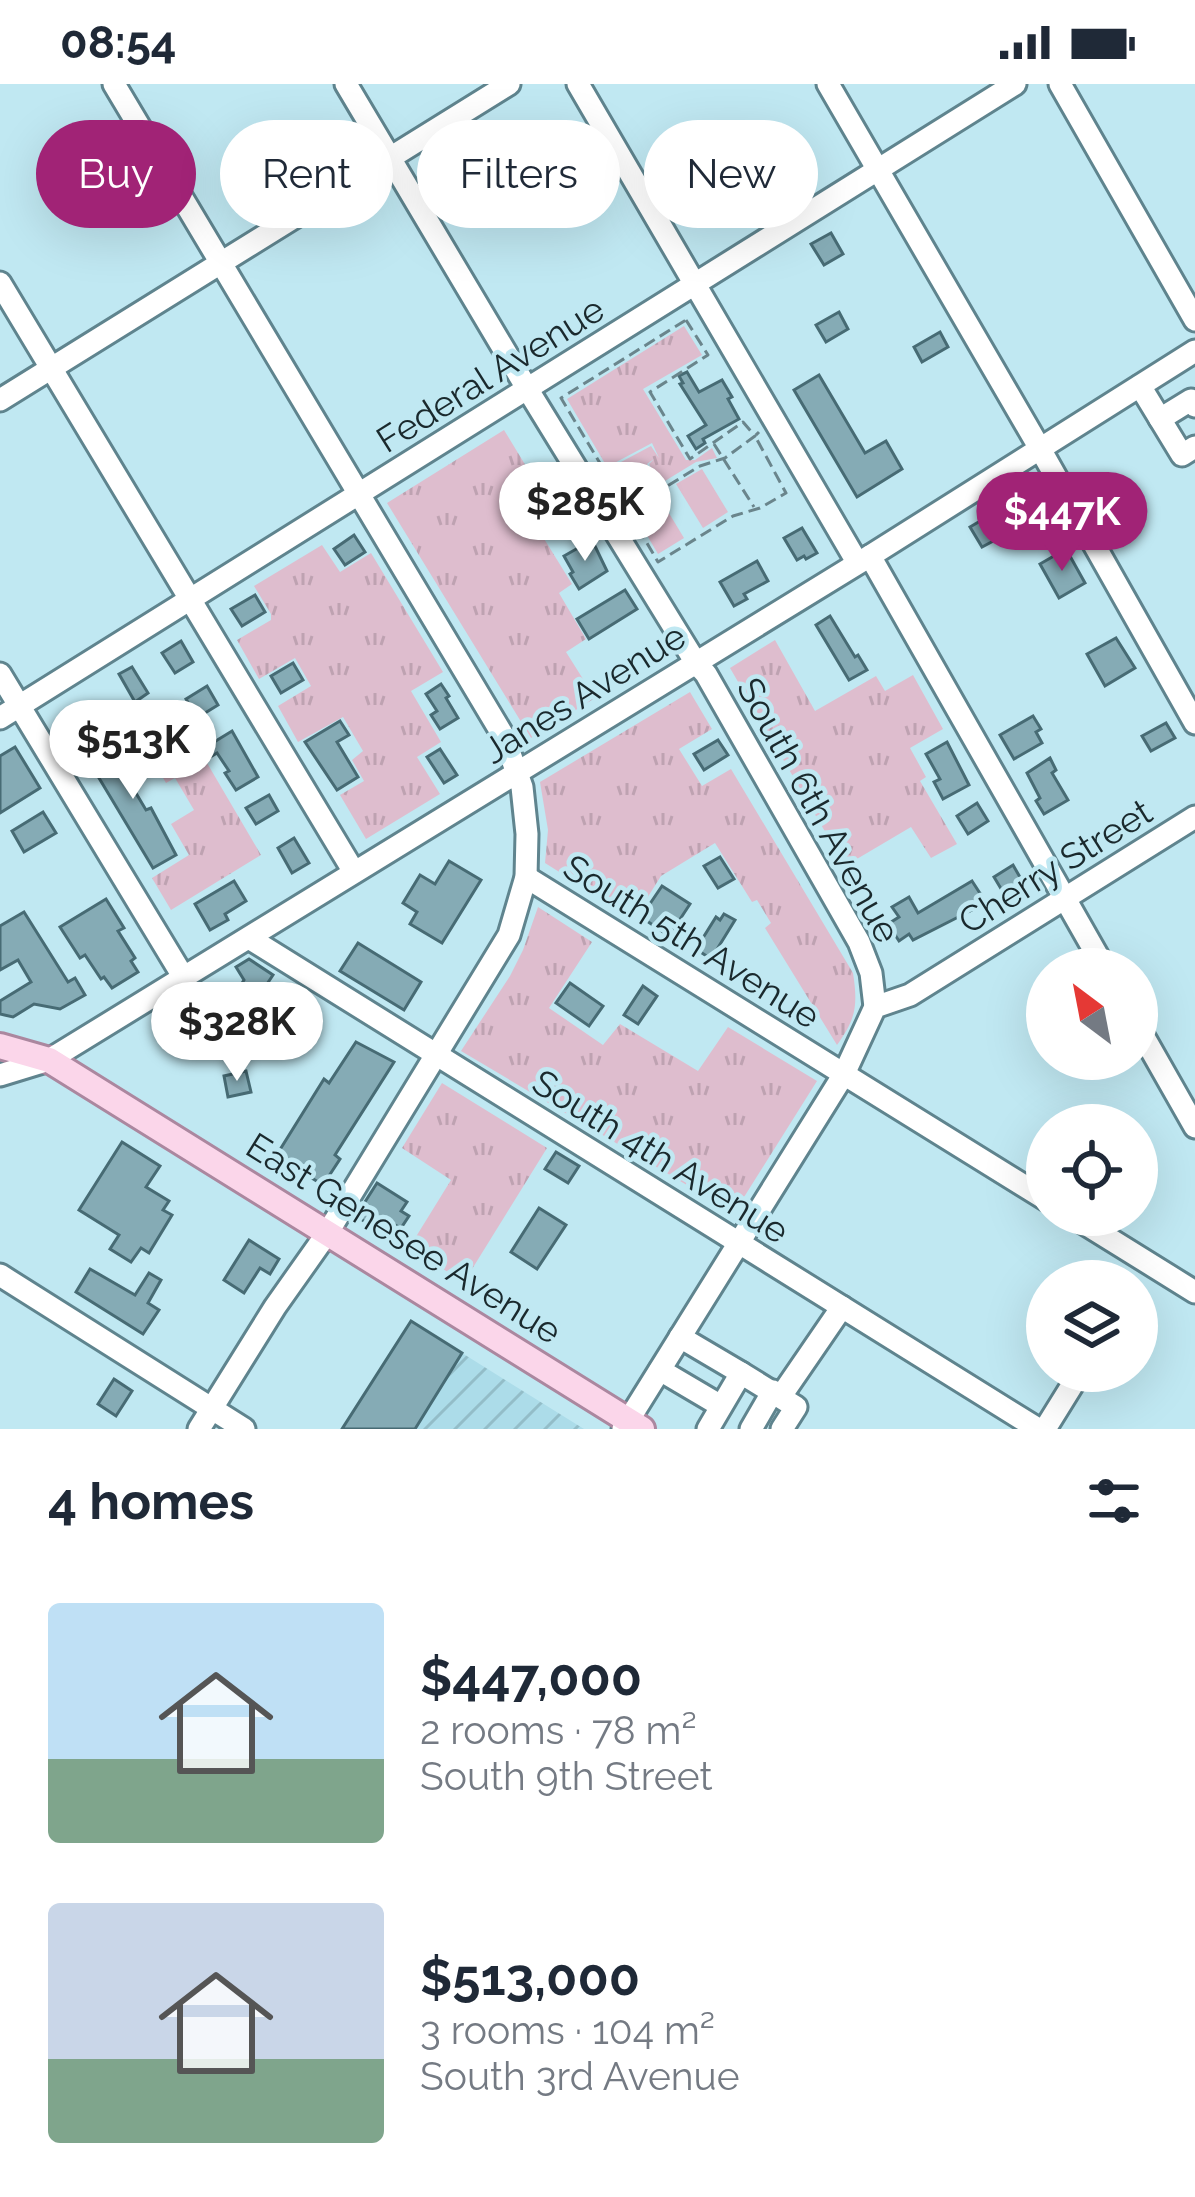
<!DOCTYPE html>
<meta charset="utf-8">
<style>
:root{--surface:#fff;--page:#f2f2f3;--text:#1f2937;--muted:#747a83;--accent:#a12376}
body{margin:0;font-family:Raleway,sans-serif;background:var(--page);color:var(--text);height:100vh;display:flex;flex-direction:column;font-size:45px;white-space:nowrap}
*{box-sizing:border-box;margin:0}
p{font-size:39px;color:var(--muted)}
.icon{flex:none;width:66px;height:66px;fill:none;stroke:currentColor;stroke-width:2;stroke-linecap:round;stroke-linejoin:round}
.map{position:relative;height:1345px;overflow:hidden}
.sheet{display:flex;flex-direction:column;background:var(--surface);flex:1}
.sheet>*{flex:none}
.top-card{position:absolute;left:36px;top:36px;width:1125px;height:108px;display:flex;gap:24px}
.needle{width:78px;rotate:328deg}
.buttons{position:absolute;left:1026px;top:864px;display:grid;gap:24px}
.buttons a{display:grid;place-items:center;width:132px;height:132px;border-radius:50%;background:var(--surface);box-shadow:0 12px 48px #0002;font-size:60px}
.price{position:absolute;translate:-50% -102px;padding:0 27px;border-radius:42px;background:#fff;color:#222;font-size:39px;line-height:78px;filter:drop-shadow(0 3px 6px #0008)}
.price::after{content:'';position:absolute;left:50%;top:72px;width:36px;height:27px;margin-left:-18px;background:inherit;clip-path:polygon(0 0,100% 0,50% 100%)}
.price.selected{background:var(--accent);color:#fff}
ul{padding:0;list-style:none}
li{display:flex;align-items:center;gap:36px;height:300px;padding:0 48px}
li span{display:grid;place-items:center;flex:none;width:336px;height:240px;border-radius:12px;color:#555}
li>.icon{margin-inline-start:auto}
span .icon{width:144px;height:144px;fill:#fffc;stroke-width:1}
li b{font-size:51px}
h2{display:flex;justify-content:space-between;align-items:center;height:144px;padding:0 48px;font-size:51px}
.pill{padding:0 42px;border-radius:54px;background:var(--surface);box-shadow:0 12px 48px #0002;font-size:42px;line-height:108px}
.pill.selected{background:var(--accent);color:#fff}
.status{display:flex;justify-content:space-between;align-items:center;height:84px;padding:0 60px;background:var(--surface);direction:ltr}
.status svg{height:33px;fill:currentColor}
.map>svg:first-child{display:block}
</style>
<div class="status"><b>08:54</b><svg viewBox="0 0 49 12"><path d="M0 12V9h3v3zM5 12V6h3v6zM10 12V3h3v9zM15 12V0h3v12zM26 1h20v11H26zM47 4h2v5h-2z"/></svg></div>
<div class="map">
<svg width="1195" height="1345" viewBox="0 0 1195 1345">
<defs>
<pattern id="industrial-furrows" width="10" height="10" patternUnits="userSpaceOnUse" patternTransform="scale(3)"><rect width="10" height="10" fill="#acdce9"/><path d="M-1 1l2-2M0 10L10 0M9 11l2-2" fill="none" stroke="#93bdc8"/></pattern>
<pattern id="grass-tufts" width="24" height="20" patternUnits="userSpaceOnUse" patternTransform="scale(3)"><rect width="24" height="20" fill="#debdce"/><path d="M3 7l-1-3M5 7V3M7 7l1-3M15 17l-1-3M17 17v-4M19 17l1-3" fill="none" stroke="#bea2b1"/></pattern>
</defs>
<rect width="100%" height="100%" fill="#c0e8f2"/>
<!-- industrial -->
<path fill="url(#industrial-furrows)" d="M462 1269 584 1345H415Z"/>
<!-- grass -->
<g fill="url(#grass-tufts)">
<path d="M684 242 702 271 643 305 686 376H695L712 364 717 374 696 378 660 400 649 380 654 375 647 380 660 403 627 423 606 386 651 362 659 374 652 359 607 383 567 315Z"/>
<path d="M504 346 549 420 530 432 572 500 559 509 586 555 566 568 595 614 531 654 387 419Z"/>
<path d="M322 461 340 488 371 469 443 588 411 607 441 658 417 673 440 710 366 755 340 711 364 697 352 676 363 667 343 633 298 658 278 622 311 602 295 574 259 595 237 556 271 536V530L254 502Z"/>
<path d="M775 556 815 627 876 592 885 607 913 591 943 645 910 664 926 693 920 697 957 760 931 774 911 743 845 782 730 584Z"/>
<path d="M690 608 712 645 679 665 702 702 731 685 853 889C858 921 856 935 837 961L765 844 771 839 757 816 752 818 715 759 661 792 634 835 545 779 548 746 540 698Z"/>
<path d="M173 621 261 771 171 826 152 794 189 771 171 740 194 726 175 694 166 699 134 645Z"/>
<path d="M538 823 592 858 549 924 603 961 620 940 698 987 728 943 817 997 734 1129 461 967 510 892 523 866Z"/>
<path d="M442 999 547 1064 464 1198 409 1164 451 1096 402 1064Z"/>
</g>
<!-- garden -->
<g fill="#debdce">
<path d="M702 385 728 428 703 444 676 400Z"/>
<path d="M658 411 684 454 658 470 632 426Z"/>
</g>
<!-- building -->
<g fill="#85abb5" stroke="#476b74" stroke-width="3">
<path d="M831 149 843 170 824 181 811 160Z"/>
<path d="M839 228 848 245 826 258 816 241Z"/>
<path d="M940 248 948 263 922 278 914 263Z"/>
<path d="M687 288 699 308 722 296 732 313 728 315 739 335 703 355 705 359 696 365 688 352 706 341 680 300 683 299 679 292Z"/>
<path d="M819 291 865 369 886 357 902 385 857 413 794 306Z"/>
<path d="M1017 408 1029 429 1011 439 1017 451 1002 460 999 454 982 463 970 443 987 433 984 428Z"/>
<path d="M560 419 570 435 549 448 539 432Z"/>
<path d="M802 444 817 469 806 475 804 472 797 476 784 454Z"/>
<path d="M354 451 365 468 345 481 334 465Z"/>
<path d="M592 456 607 487 579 505 570 490 573 488 564 472Z"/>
<path d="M1066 465 1085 499 1059 514 1040 480Z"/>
<path d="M757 477 768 497 744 510 747 515 734 522 720 498Z"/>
<path d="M625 506 637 525 589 555 577 535Z"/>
<path d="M255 511 265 528 242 542 231 525Z"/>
<path d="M830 532 855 573 858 571 867 586 849 596 816 541Z"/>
<path d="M1116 554 1135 584 1105 602 1087 570Z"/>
<path d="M181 557 193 578 175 589 162 569Z"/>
<path d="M293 579 303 596 281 609 271 592Z"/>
<path d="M132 583 148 609 135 618 119 590Z"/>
<path d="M441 600 449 612 446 614 458 634 440 645 431 631 437 627 426 610Z"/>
<path d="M207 602 218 621 197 634 186 615Z"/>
<path d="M1033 632 1041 645 1036 648 1042 659 1014 675 1000 651Z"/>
<path d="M340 637 349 651 337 658 358 693 337 706 305 658Z"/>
<path d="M1166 639 1175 654 1151 667 1142 652Z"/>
<path d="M232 647 258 693 236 706 225 689 229 687 217 669 212 672 206 663Z"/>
<path d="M718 656 728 671 704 686 694 670Z"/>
<path d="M947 658 969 701 943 715 934 698 940 695 926 670Z"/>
<path d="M133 659 147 684 127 694 146 726 151 724 176 771 153 784 90 679 110 667 113 671Z"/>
<path d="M15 663 40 704 0 729V672Z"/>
<path d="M440 665 457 691 444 699 427 673Z"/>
<path d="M1050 674 1056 686 1052 689 1068 716 1044 730 1036 717 1040 714 1027 689Z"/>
<path d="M269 711 278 727 256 740 246 724Z"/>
<path d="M977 719 988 737 968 750 957 732Z"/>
<path d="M43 728 56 749 24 768 12 747Z"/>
<path d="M294 754 309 779 292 789 278 764Z"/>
<path d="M720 773 734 795 718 804 704 782Z"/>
<path d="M449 777 481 796 442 859 410 840 417 828 403 819 420 791 435 800Z"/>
<path d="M1013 781 1028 807 1009 818 994 793Z"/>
<path d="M234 797 246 817 225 830 228 836 210 846 195 820Z"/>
<path d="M972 797 983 814 975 818 978 823 913 856 909 850 899 857 888 840 899 833 892 823 909 813 918 829Z"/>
<path d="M662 802 690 820 669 852 641 833Z"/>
<path d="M106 815 124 844 118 847 135 874 131 877 138 888 112 904 104 893 101 895 85 871 80 874 60 843Z"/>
<path d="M24 828 68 898 75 894 85 911 60 925 34 920 13 933 0 930V917L31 898 18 876 0 886V842Z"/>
<path d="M724 830 735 836 711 875 696 865 716 833 720 836Z"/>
<path d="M358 859 421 898 404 926 340 887Z"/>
<path d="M249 875 273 891 237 945 220 933 244 896 236 883Z"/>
<path d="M570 899 603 922 589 942 556 919Z"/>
<path d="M643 902 657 912 638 940 624 931Z"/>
<path d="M356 958 394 978 335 1071 340 1075 323 1101 276 1072 324 995 329 999Z"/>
<path d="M246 987 251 1008 228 1013 224 992Z"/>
<path d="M122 1058 160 1082 146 1103 169 1117 163 1126 172 1131 149 1169 141 1164 131 1178 110 1165 119 1151 79 1126Z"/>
<path d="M556 1068 579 1082 568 1099 545 1085Z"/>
<path d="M377 1099 407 1118 401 1127 409 1132 401 1144 393 1140 386 1151 356 1132Z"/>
<path d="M539 1124 566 1141 537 1185 511 1168Z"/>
<path d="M249 1156 279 1175 270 1190 260 1184 244 1209 224 1196Z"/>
<path d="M90 1185 135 1211 149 1189 161 1196 148 1219 159 1226 143 1250 76 1208Z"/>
<path d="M411 1237 462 1269 420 1337 415 1345H342Z"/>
<path d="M114 1295 132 1307 116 1332 98 1320Z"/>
</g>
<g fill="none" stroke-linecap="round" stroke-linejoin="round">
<defs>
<g id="minor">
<path d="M114 0 504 653 522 703 527 750 526 793 509 851 328 1148 275 1223 199 1345"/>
<path d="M346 0 528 306 696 579 706 590 859 858 871 889 875 923"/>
<path d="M578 0 857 478"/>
<path d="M828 0 1039 363 1195 639"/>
<path d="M1060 0 1195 236"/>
<path d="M0 199 354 788"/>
<path d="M1140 302 1182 371 1195 363"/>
<path d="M0 316 509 0"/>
<path d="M1160 335 1191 316 1195 322"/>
<path d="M870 472 1105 885"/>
<path d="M0 590 184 894"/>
<path d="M0 634 1015 0"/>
<path d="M526 793 1047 1116"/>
<path d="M249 854 1038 1345"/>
<path d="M1137 941 1195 1043"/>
<path d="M0 991 49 976 870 472 1195 267"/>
<path d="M1071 1131 1195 1208"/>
<path d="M0 1191 244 1345"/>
<path d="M680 1253 741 1289"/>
<path d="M660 1286 721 1322"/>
<path d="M781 1312 842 1223"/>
<path d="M623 1345 844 990 875 923 910 911 1195 733"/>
<path d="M708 1345 741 1289 796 1323 782 1345"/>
<path d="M751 1345 773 1307"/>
<path d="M1045 1345 1081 1287"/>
</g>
<path id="major" d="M0 962 49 976 642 1345"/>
</defs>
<!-- minor casing -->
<use href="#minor" stroke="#5f848e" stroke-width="27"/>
<!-- major casing -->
<use href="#major" stroke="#ab879f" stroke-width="30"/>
<!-- path -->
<g stroke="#6a858c" stroke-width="3" stroke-dasharray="12 6" stroke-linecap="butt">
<path d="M686 236 708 271 650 308 690 375 743 338 755 352 725 374 700 382 628 426 561 314Z"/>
<path d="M714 360 754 423"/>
<path d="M629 428 658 478 733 432 760 424 786 409 755 352 759 348"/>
</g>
<!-- minor -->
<use href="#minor" stroke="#fff" stroke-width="21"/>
<!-- major -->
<use href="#major" stroke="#fbd6ea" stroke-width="24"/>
</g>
<g text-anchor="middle" stroke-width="9" stroke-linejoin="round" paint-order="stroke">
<!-- street labels -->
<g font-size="36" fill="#1a292d" stroke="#c0e8f2">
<text transform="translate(490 290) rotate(-32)" y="13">Federal Avenue</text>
<text transform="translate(584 609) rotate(-32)" y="13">Janes Avenue</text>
<text transform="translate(819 726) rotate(61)" y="13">South 6th Avenue</text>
<text transform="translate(1055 782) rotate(-32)" y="13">Cherry Street</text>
<text transform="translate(692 857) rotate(32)" y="13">South 5th Avenue</text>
<text transform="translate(661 1072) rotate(32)" y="13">South 4th Avenue</text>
<text transform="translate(404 1154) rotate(32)" y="13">East Genesee Avenue</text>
</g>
</g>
</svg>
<div class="buttons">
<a><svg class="needle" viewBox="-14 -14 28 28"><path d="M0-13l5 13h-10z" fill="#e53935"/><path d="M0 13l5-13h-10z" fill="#747a83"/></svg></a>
<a><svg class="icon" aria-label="locate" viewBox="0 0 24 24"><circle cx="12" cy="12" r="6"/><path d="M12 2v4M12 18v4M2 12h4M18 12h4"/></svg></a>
<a><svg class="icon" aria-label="layers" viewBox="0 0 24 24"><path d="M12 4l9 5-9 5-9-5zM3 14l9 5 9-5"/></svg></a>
</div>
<b class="price" style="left:585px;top:480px">$285K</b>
<b class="price selected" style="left:1062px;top:490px">$447K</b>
<b class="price" style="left:133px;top:718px">$513K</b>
<b class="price" style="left:237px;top:1000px">$328K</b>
<div class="top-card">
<a class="pill selected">Buy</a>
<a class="pill">Rent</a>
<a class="pill">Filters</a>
<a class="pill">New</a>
</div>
</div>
<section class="sheet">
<h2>4 homes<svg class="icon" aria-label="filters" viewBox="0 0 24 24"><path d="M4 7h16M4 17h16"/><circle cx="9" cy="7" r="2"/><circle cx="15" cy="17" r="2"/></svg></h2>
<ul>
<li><span style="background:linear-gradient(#bfe0f5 65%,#7fa58c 0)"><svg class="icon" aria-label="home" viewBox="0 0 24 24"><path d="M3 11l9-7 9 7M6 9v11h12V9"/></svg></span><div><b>$447,000</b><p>2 rooms · 78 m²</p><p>South 9th Street</p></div></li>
<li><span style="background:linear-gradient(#c9d6e8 65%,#7fa58c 0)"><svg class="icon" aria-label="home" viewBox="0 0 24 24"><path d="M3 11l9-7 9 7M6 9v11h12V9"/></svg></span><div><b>$513,000</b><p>3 rooms · 104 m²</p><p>South 3rd Avenue</p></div></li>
</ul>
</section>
